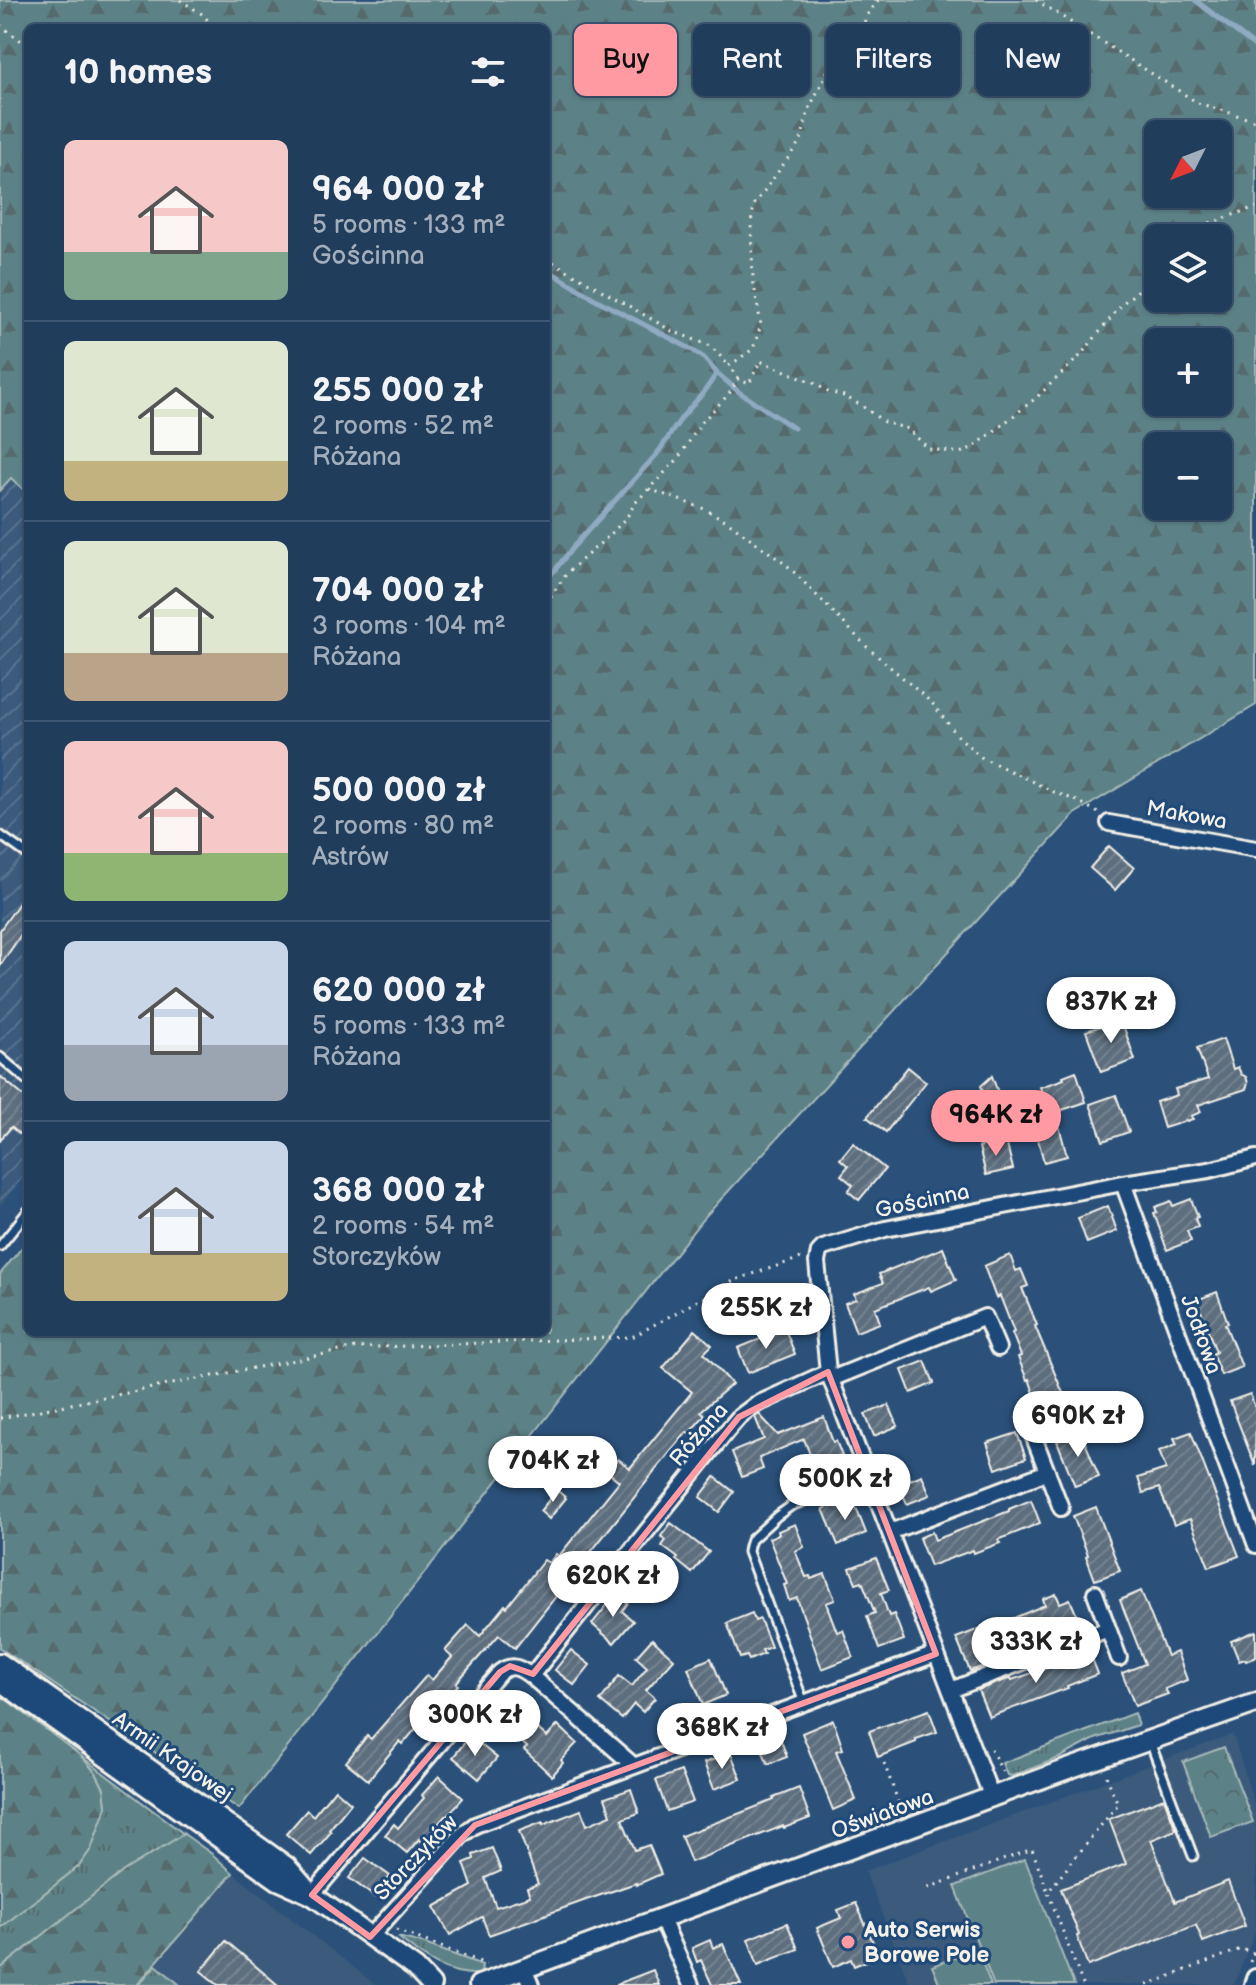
<!DOCTYPE html>
<meta charset="utf-8">
<style>
:root{--surface:#203d5c;--page:#284462;--text:#f1f3f6;--muted:#a2aebb;--line:#3d5672;--accent:#ff9aa2}
body{margin:0;font-family:"Balsamiq Sans",sans-serif;background:var(--page);color:var(--text);height:100vh;display:flex;flex-direction:column;font-size:30px;white-space:nowrap}
*{box-sizing:border-box;margin:0}
p{font-size:26px;color:var(--muted)}
.icon{flex:none;width:44px;height:44px;fill:none;stroke:currentColor;stroke-width:2;stroke-linecap:round;stroke-linejoin:round}
.map{position:relative;flex:1;overflow:hidden}
.side{position:absolute;left:24px;top:24px;width:526px;height:1312px;display:flex;flex-direction:column;background:var(--surface);border-radius:12px;box-shadow:0 2px 6px #0004,0 0 0 2px var(--line)}
.side>*{flex:none}
.banner{position:absolute;left:574px;top:24px;width:562px;height:72px;display:flex;gap:16px}
.needle{width:52px;rotate:228deg}
.buttons{position:absolute;left:1144px;top:120px;display:grid;gap:16px}
.buttons a{display:grid;place-items:center;width:88px;height:88px;border-radius:12px;background:var(--surface);box-shadow:0 2px 6px #0004,0 0 0 2px var(--line);font-size:40px}
.price{position:absolute;translate:-50% -68px;padding:0 18px;border-radius:28px;background:#fff;color:#222;font-size:26px;line-height:52px;filter:drop-shadow(0 2px 4px #0008)}
.price::after{content:'';position:absolute;left:50%;top:48px;width:24px;height:18px;margin-left:-12px;background:inherit;clip-path:polygon(0 0,100% 0,50% 100%)}
.price.current{background:var(--accent);color:#111}
ul{padding:0;list-style:none}
li{display:flex;align-items:center;gap:24px;height:200px;padding:0 40px}
li+li{border-top:2px solid var(--line)}
li span{display:grid;place-items:center;flex:none;width:224px;height:160px;border-radius:12px;color:#555}
li>.icon{margin-inline-start:auto}
span .icon{width:96px;height:96px;fill:#fffc;stroke-width:1}
li b{font-size:34px}
h2{display:flex;justify-content:space-between;align-items:center;height:96px;padding:0 40px;font-size:34px}
.chip{padding:0 28px;border-radius:12px;background:var(--surface);box-shadow:0 2px 6px #0004,0 0 0 2px var(--line);font-size:28px;line-height:72px}
.chip.current{background:var(--accent);color:#111}
.map>svg:first-child{display:block}
</style>
<div class="map">
<svg width="1256" height="1985" viewBox="0 0 1256 1985">
<defs>
<pattern id="industrial-furrows" width="10" height="10" patternUnits="userSpaceOnUse" patternTransform="scale(2)"><rect width="10" height="10" fill="#3a5a7c"/><path d="M-1 1l2-2M0 10L10 0M9 11l2-2" fill="none" stroke="#57728f"/></pattern>
<pattern id="grass-tufts" width="24" height="20" patternUnits="userSpaceOnUse" patternTransform="scale(2)"><rect width="24" height="20" fill="#5c8287"/><path d="M3 7l-1-3M5 7V3M7 7l1-3M15 17l-1-3M17 17v-4M19 17l1-3" fill="none" stroke="#546b6d"/></pattern>
<pattern id="forest-firs" width="22" height="20" patternUnits="userSpaceOnUse" patternTransform="scale(2)"><rect width="22" height="20" fill="#5c8287"/><path d="M5 1l3.5 6h-7zM16 11l3.5 6h-7z" fill="#546b6d"/></pattern>
<pattern id="park-crowns" width="20" height="18" patternUnits="userSpaceOnUse" patternTransform="scale(2)"><rect width="20" height="18" fill="#5c8287"/><path d="M2 6a3 3 0 1 1 6 0M12 15a3 3 0 1 1 6 0" fill="none" stroke="#546b6d"/></pattern>
<pattern id="building-hatch" width="6" height="6" patternUnits="userSpaceOnUse" patternTransform="scale(2)"><rect width="6" height="6" fill="#5d6e7e"/><path d="M-1 1l2-2M0 6l6-6M5 7l2-2" fill="none" stroke="#758390"/></pattern>
</defs>
<rect width="100%" height="100%" fill="#2b517b"/>
<filter id="ink" filterUnits="userSpaceOnUse"><feTurbulence type="fractalNoise" baseFrequency=".0125" numOctaves="2"/><feDisplacementMap in="SourceGraphic" scale="16" xChannelSelector="R" yChannelSelector="G"/><feConvolveMatrix kernelMatrix="1 2 1 2 8 2 1 2 1" color-interpolation-filters="sRGB"/></filter>
<g filter="url(#ink)">
<!-- built -->
<g fill="#3a5a7c">
<path d="M1233 1734 1256 1811V1930L1234 1985H910L865 1871Z"/>
<path d="M233 1873 376 1985H180L156 1965Z"/>
</g>
<!-- industrial -->
<path fill="url(#industrial-furrows)" d="M10 477 28 494V1171L0 1206V490Z"/>
<!-- grass -->
<g fill="url(#grass-tufts)" stroke="#a8bab8" stroke-width="2">
<path d="M1134 1713 1138 1725 1095 1739 1059 1758 1012 1776 1007 1775 1002 1763Z"/>
<path d="M81 1756 184 1834 125 1870 0 1969V1928L79 1866 91 1849 106 1807 104 1789 96 1773Z"/>
<path d="M398 1937 422 1943 482 1965 481 1974C447 1976 423 1958 398 1937Z"/>
<path d="M156 1965 180 1985H138Z"/>
</g>
<!-- forest -->
<g fill="url(#forest-firs)" stroke="#a8bab8" stroke-width="2" fill-rule="evenodd">
<path d="M0 0H1256V705L1076 813 702 1220 239 1809 0 1648V1274L28 1240V1332H546V28H28V494L11 478 0 490ZM1158 134H1218V194H1158ZM1158 238H1218V298H1158ZM1218 342V402H1158V342ZM1158 446H1218V506H1158Z"/>
<path d="M0 1695 81 1756 96 1773 104 1789 106 1807 91 1849 79 1866 0 1928Z"/>
<path d="M184 1834 212 1854 233 1873 137 1985H0V1969L125 1870Z"/>
</g>
<!-- park -->
<path fill="url(#park-crowns)" stroke="#a8bab8" stroke-width="2" d="M1224 1747 1253 1822 1211 1837 1183 1762Z"/>
<!-- garden -->
<g fill="#5c8287" stroke="#a8bab8" stroke-width="2">
<path d="M1025 1859 1074 1985H994L955 1886Z"/>
<path d="M977 1949 991 1985H940L932 1966Z"/>
</g>
<g fill="none" stroke-linecap="round" stroke-linejoin="round">
<!-- stream -->
<g stroke="#8faac1" stroke-width="5">
<path d="M1195 0 1256 47"/>
<path d="M546 269 595 299 689 348 703 357 717 373"/>
<path d="M546 581 574 546 657 454 682 417 704 392 717 373 739 392 794 428"/>
</g>
</g>
<!-- building -->
<g fill="url(#building-hatch)" stroke="#f4f1e8" stroke-width="2">
<path d="M1109 846 1134 868 1115 890 1090 868Z"/>
<path d="M19 903 28 909V924L0 966V930Z"/>
<path d="M1121 1019 1135 1060 1101 1072 1086 1031Z"/>
<path d="M1223 1039 1233 1069 1238 1067 1241 1074 1246 1077 1248 1083 1246 1089 1198 1105 1201 1112 1191 1116 1193 1119 1164 1128 1156 1102 1177 1095 1175 1089 1208 1079 1197 1048Z"/>
<path d="M908 1067 926 1082 886 1132 867 1117Z"/>
<path d="M1076 1071 1086 1102 1050 1114 1040 1087 1064 1079 1063 1076Z"/>
<path d="M0 1076 28 1100V1106L21 1115 28 1121V1124L19 1134 11 1127 0 1140Z"/>
<path d="M992 1076 1005 1112 992 1116 981 1086Z"/>
<path d="M1116 1095 1129 1132 1103 1141 1090 1104Z"/>
<path d="M1059 1126 1067 1156 1044 1162 1036 1132Z"/>
<path d="M1006 1141 1013 1169 986 1175 979 1147Z"/>
<path d="M853 1143 885 1169 859 1200 848 1191 853 1185 841 1175 848 1166 840 1159Z"/>
<path d="M1191 1199 1198 1217 1195 1218 1198 1227 1187 1231 1191 1241 1167 1250 1154 1213 1157 1212 1155 1207 1171 1201 1173 1206Z"/>
<path d="M1108 1206 1117 1231 1087 1243 1078 1218Z"/>
<path d="M943 1248 956 1280 931 1291 929 1287 875 1308 880 1323 856 1332 845 1303 856 1299 854 1294 883 1283 879 1274Z"/>
<path d="M1010 1255 1016 1271 1021 1269 1028 1286 1022 1288 1037 1325 1035 1326 1068 1405 1058 1408 1059 1412 1043 1418 1029 1379 1027 1380 1018 1357 1021 1356 1012 1333 1014 1332 1000 1296 996 1298 984 1266Z"/>
<path d="M1217 1292 1228 1323 1225 1324 1242 1367 1221 1375 1212 1354 1216 1352 1197 1300Z"/>
<path d="M785 1329 795 1354 748 1373 738 1348Z"/>
<path d="M695 1330 712 1345 704 1353 732 1384 701 1411 705 1415 689 1433 687 1432 659 1466 515 1648 499 1635 456 1683 458 1685 445 1700 442 1697 403 1744 400 1741 368 1780 346 1762 367 1736 371 1739 427 1675 432 1680 452 1657 445 1651 468 1625 480 1636 505 1605 507 1607 544 1560 549 1563 556 1554 559 1556 617 1484 619 1481 608 1472 618 1459 630 1468 692 1392 663 1368Z"/>
<path d="M925 1361 934 1383 911 1393 902 1370Z"/>
<path d="M1250 1394 1256 1410 1255 1466 1230 1401Z"/>
<path d="M889 1405 898 1426 874 1436 865 1414Z"/>
<path d="M759 1414 778 1435 824 1417 833 1442 836 1441 842 1456 826 1462 824 1456 812 1460 804 1439 759 1458 763 1469 742 1477 732 1452 764 1439 755 1417Z"/>
<path d="M1081 1432 1099 1477 1075 1486 1057 1441Z"/>
<path d="M1191 1432 1239 1556 1209 1567 1190 1519 1174 1525 1159 1488 1143 1493 1138 1478 1166 1469 1159 1451 1177 1444 1174 1438Z"/>
<path d="M1017 1433 1026 1458 996 1469 987 1443Z"/>
<path d="M922 1475 930 1495 907 1504 899 1484Z"/>
<path d="M715 1477 734 1492 719 1512 700 1497Z"/>
<path d="M557 1490 566 1498 549 1519 540 1511Z"/>
<path d="M853 1500 866 1533 838 1545 823 1509 835 1504 837 1507Z"/>
<path d="M1031 1500 1040 1523 998 1540 1000 1543 974 1553 973 1550 930 1566 919 1538 932 1532 935 1540 1009 1511V1509Z"/>
<path d="M1096 1507 1120 1571 1095 1580 1086 1556 1088 1555 1073 1516Z"/>
<path d="M671 1523 709 1552 692 1573 676 1560 678 1558 662 1546 666 1540 661 1536Z"/>
<path d="M795 1524 804 1547 795 1551 806 1577 810 1576 811 1579 825 1574 835 1600 826 1603 837 1632 843 1630 853 1657 822 1669 797 1598 789 1601 784 1585 787 1584 769 1538 779 1534 778 1531Z"/>
<path d="M876 1558 889 1590 881 1593 889 1616 894 1614 904 1640 879 1649 867 1616 875 1613 862 1581 856 1583 850 1568Z"/>
<path d="M643 1566 663 1581 653 1594 633 1579Z"/>
<path d="M1141 1591 1167 1656 1177 1652 1187 1680 1165 1689 1168 1694 1135 1706 1122 1673 1145 1664 1120 1600Z"/>
<path d="M616 1594 628 1603 622 1611 633 1621 614 1643 592 1624Z"/>
<path d="M1056 1594 1060 1603 1070 1599 1077 1616 998 1648 1003 1659 970 1671 956 1638 979 1629 980 1632 1045 1605 1043 1599Z"/>
<path d="M752 1613 755 1621 760 1619 771 1647 762 1650 764 1654 749 1660 747 1656 740 1658 727 1623Z"/>
<path d="M1256 1631V1657L1246 1661 1245 1659 1239 1661 1231 1641Z"/>
<path d="M652 1639 674 1659 646 1690 655 1698 643 1712 634 1704 622 1719 600 1701 619 1676 632 1686 647 1667 636 1657Z"/>
<path d="M571 1650 590 1665 574 1685 555 1670Z"/>
<path d="M1090 1653 1098 1674 1067 1686 1068 1688 989 1717 978 1690 1011 1678 1012 1680Z"/>
<path d="M711 1658 726 1695 703 1705 688 1668Z"/>
<path d="M512 1694 535 1713 529 1721 547 1737 558 1725 577 1743 561 1760 563 1763 552 1776 524 1750 527 1747 491 1716Z"/>
<path d="M929 1710 937 1732 916 1739V1742L878 1757 869 1731Z"/>
<path d="M833 1720 843 1749 836 1751 856 1800 833 1810 802 1733Z"/>
<path d="M779 1735 787 1757 768 1764 759 1743Z"/>
<path d="M470 1736 497 1758 479 1779 453 1757Z"/>
<path d="M731 1753 741 1779 714 1789 704 1763Z"/>
<path d="M681 1771 693 1802 667 1811 656 1780Z"/>
<path d="M439 1776 463 1798 446 1817 445 1816 422 1842 419 1839 407 1853 385 1835 394 1824 398 1828 424 1798 422 1795Z"/>
<path d="M799 1788 810 1818 784 1828 783 1826 691 1862 681 1836 774 1800 773 1798Z"/>
<path d="M335 1789 351 1803 329 1830 331 1832 311 1855 286 1834 307 1810 313 1816Z"/>
<path d="M631 1789 639 1813 622 1819 635 1850 649 1845 661 1874 636 1885V1883L586 1900 489 1935 482 1917 450 1935 434 1907 472 1886 464 1863 474 1859 473 1855 492 1848 501 1871 485 1878 496 1907 530 1896 527 1888 538 1884 519 1831 543 1822V1825L581 1810 587 1825 611 1815 605 1798Z"/>
<path d="M1164 1798 1176 1830 1151 1840 1175 1902 1228 1881 1245 1926 1203 1942 1196 1925 1088 1966 1077 1936 1079 1935 1061 1889 1126 1864 1109 1819Z"/>
<path d="M365 1858 390 1876 375 1897 349 1878Z"/>
<path d="M856 1903 879 1956 854 1966 851 1959 833 1967 817 1928 841 1918 838 1910Z"/>
<path d="M787 1923 798 1949 758 1965 748 1939Z"/>
<path d="M710 1940 713 1948 723 1944 741 1985H712L701 1960 697 1962 692 1948Z"/>
<path d="M226 1941 278 1985H218L201 1971Z"/>
<path d="M653 1970 659 1985H617V1984Z"/>
</g>
<g fill="none" stroke-linecap="round" stroke-linejoin="round">
<defs>
<g id="service">
<path d="M0 835 28 855"/>
<path d="M0 1057 28 1081"/>
<path d="M0 1246 28 1211"/>
<path d="M804 1703 754 1568 748 1552 749 1546 751 1540 777 1516 791 1506 869 1476"/>
<path d="M1150 1742 1193 1856"/>
</g>
<g id="minor">
<path d="M1109 823 1256 849"/>
<path d="M1123 1183 1256 1545"/>
<path d="M831 1379 985 1317 998 1348"/>
<path d="M1033 1435 1061 1508"/>
<path d="M890 1532 1047 1472"/>
<path d="M1095 1593 1119 1658"/>
<path d="M531 1676 633 1765"/>
<path d="M951 1690 1108 1629"/>
<path d="M992 1798 828 1372 817 1262 819 1252 823 1248 885 1229 1123 1183 1209 1170 1256 1158"/>
<path d="M312 1895 500 1672C512 1663 520 1668 531 1676L726 1432 739 1417 755 1405 828 1372"/>
<path d="M662 1919 691 1985"/>
<path d="M370 1937 462 1835 475 1825 936 1654"/>
<path d="M524 1969 531 1985"/>
</g>
<g id="tertiary">
<path d="M0 1663 286 1866 307 1890"/>
<path d="M0 1681 278 1880 312 1895 415 1968 431 1985"/>
<path d="M479 1985 1065 1770 1256 1703"/>
<path d="M1254 1985 1256 1979"/>
</g>
</defs>
<!-- service casing -->
<use href="#service" stroke="#f4f1e8" stroke-width="13"/>
<!-- minor casing -->
<use href="#minor" stroke="#f4f1e8" stroke-width="20"/>
<!-- tertiary casing -->
<use href="#tertiary" stroke="#f4f1e8" stroke-width="24"/>
<!-- path -->
<g stroke="#f4f1e8" stroke-width="3" stroke-dasharray="2 6" stroke-linecap="butt">
<path d="M180 0 202 14 215 28"/>
<path d="M1036 0 1198 103 1256 121"/>
<path d="M0 25 28 46"/>
<path d="M1191 238 1210 223 1256 207"/>
<path d="M546 258 672 331 711 346 729 366"/>
<path d="M738 379 729 366 753 349 761 325 753 279 751 224 754 205 801 140 809 109 829 68 845 47 861 31 867 15 878 0"/>
<path d="M649 489 702 508 727 521 789 567 867 647 932 703 957 735 981 757 1054 792 1080 802 1100 814"/>
<path d="M546 603 567 573 613 532 628 515 635 503 677 460 702 422 729 394 738 379 749 384 760 361 813 382 828 392 844 396 862 406 884 422 908 429 929 449 960 453 974 447 1036 398 1080 356 1123 303 1158 274"/>
<path d="M0 1418 355 1348 632 1337 735 1280 804 1257"/>
<path d="M991 1749 1004 1775"/>
<path d="M884 1763 902 1812"/>
<path d="M928 1888 1032 1849 1048 1892"/>
<path d="M396 1930 486 1964"/>
<path d="M1250 1962 1256 1947"/>
<path d="M1083 1985 1048 1892 1118 1804 1105 1773"/>
<path d="M1147 1985 1241 1949 1254 1953"/>
</g>
<!-- service -->
<use href="#service" stroke="#1f4a7a" stroke-width="7"/>
<!-- minor -->
<use href="#minor" stroke="#1f4a7a" stroke-width="14"/>
<!-- tertiary -->
<use href="#tertiary" stroke="#1f4a7a" stroke-width="18"/>
</g>
</g>
<!-- marked area -->
<path fill="none" stroke="#ff9aa2" stroke-width="6" stroke-linejoin="round" d="M828 1372 936 1654 475 1825 370 1937 312 1895 500 1672 510 1666 533 1674 739 1417Z"/>
<!-- markers -->
<circle fill="#ff9aa2" stroke="#1f4a7a" stroke-width="3" cx="848" cy="1942" r="8"/>
<g text-anchor="middle" stroke-width="6" stroke-linejoin="round" paint-order="stroke">
<!-- street labels -->
<g font-size="22" fill="#f4f1e8" stroke="#1f4a7a">
<text transform="translate(1187 814) rotate(10)" y="8">Makowa</text>
<text transform="translate(922 1200) rotate(-12)" y="8">Gościnna</text>
<text transform="translate(1202 1334) rotate(70)" y="8">Jodłowa</text>
<text transform="translate(698 1434) rotate(-49)" y="8">Różana</text>
<text transform="translate(173 1756) rotate(35)" y="8">Armii Krajowej</text>
<text transform="translate(882 1813) rotate(-20)" y="8">Oświatowa</text>
<text transform="translate(415 1857) rotate(-46)" y="8">Storczyków</text>
</g>
<!-- poi labels -->
<g font-size="22" font-weight="bold" fill="#f4f1e8" stroke="#1f4a7a" text-anchor="start">
<text x="864" y="1937">Auto Serwis<tspan x="864" dy="25">Borowe Pole</tspan></text>
</g>
</g>
</svg>
<div class="buttons">
<a><svg class="needle" viewBox="-14 -14 28 28"><path d="M0-13l5 13h-10z" fill="#e53935"/><path d="M0 13l5-13h-10z" fill="#a2aebb"/></svg></a>
<a><svg class="icon" aria-label="layers" viewBox="0 0 24 24"><path d="M12 4l9 5-9 5-9-5zM3 14l9 5 9-5"/></svg></a>
<a>+</a>
<a>−</a>
</div>
<b class="price" style="left:1111px;top:1045px">837K zł</b>
<b class="price current" style="left:996px;top:1158px">964K zł</b>
<b class="price" style="left:766px;top:1351px">255K zł</b>
<b class="price" style="left:1078px;top:1459px">690K zł</b>
<b class="price" style="left:553px;top:1504px">704K zł</b>
<b class="price" style="left:845px;top:1522px">500K zł</b>
<b class="price" style="left:613px;top:1619px">620K zł</b>
<b class="price" style="left:1036px;top:1685px">333K zł</b>
<b class="price" style="left:475px;top:1758px">300K zł</b>
<b class="price" style="left:722px;top:1771px">368K zł</b>
<div class="banner">
<a class="chip current">Buy</a>
<a class="chip">Rent</a>
<a class="chip">Filters</a>
<a class="chip">New</a>
</div>
<section class="side">
<h2>10 homes<svg class="icon" aria-label="filters" viewBox="0 0 24 24"><path d="M4 7h16M4 17h16"/><circle cx="9" cy="7" r="2"/><circle cx="15" cy="17" r="2"/></svg></h2>
<ul>
<li><span style="background:linear-gradient(#f6c9c9 70%,#7fa58c 0)"><svg class="icon" aria-label="home" viewBox="0 0 24 24"><path d="M3 11l9-7 9 7M6 9v11h12V9"/></svg></span><div><b>964 000 zł</b><p>5 rooms · 133 m²</p><p>Gościnna</p></div></li>
<li><span style="background:linear-gradient(#dfe7d0 75%,#c2b280 0)"><svg class="icon" aria-label="home" viewBox="0 0 24 24"><path d="M3 11l9-7 9 7M6 9v11h12V9"/></svg></span><div><b>255 000 zł</b><p>2 rooms · 52 m²</p><p>Różana</p></div></li>
<li><span style="background:linear-gradient(#dfe7d0 70%,#b9a48a 0)"><svg class="icon" aria-label="home" viewBox="0 0 24 24"><path d="M3 11l9-7 9 7M6 9v11h12V9"/></svg></span><div><b>704 000 zł</b><p>3 rooms · 104 m²</p><p>Różana</p></div></li>
<li><span style="background:linear-gradient(#f6c9c9 70%,#8fb573 0)"><svg class="icon" aria-label="home" viewBox="0 0 24 24"><path d="M3 11l9-7 9 7M6 9v11h12V9"/></svg></span><div><b>500 000 zł</b><p>2 rooms · 80 m²</p><p>Astrów</p></div></li>
<li><span style="background:linear-gradient(#c9d6e8 65%,#9aa5b1 0)"><svg class="icon" aria-label="home" viewBox="0 0 24 24"><path d="M3 11l9-7 9 7M6 9v11h12V9"/></svg></span><div><b>620 000 zł</b><p>5 rooms · 133 m²</p><p>Różana</p></div></li>
<li><span style="background:linear-gradient(#c9d6e8 70%,#c2b280 0)"><svg class="icon" aria-label="home" viewBox="0 0 24 24"><path d="M3 11l9-7 9 7M6 9v11h12V9"/></svg></span><div><b>368 000 zł</b><p>2 rooms · 54 m²</p><p>Storczyków</p></div></li>
</ul>
</section>
</div>
